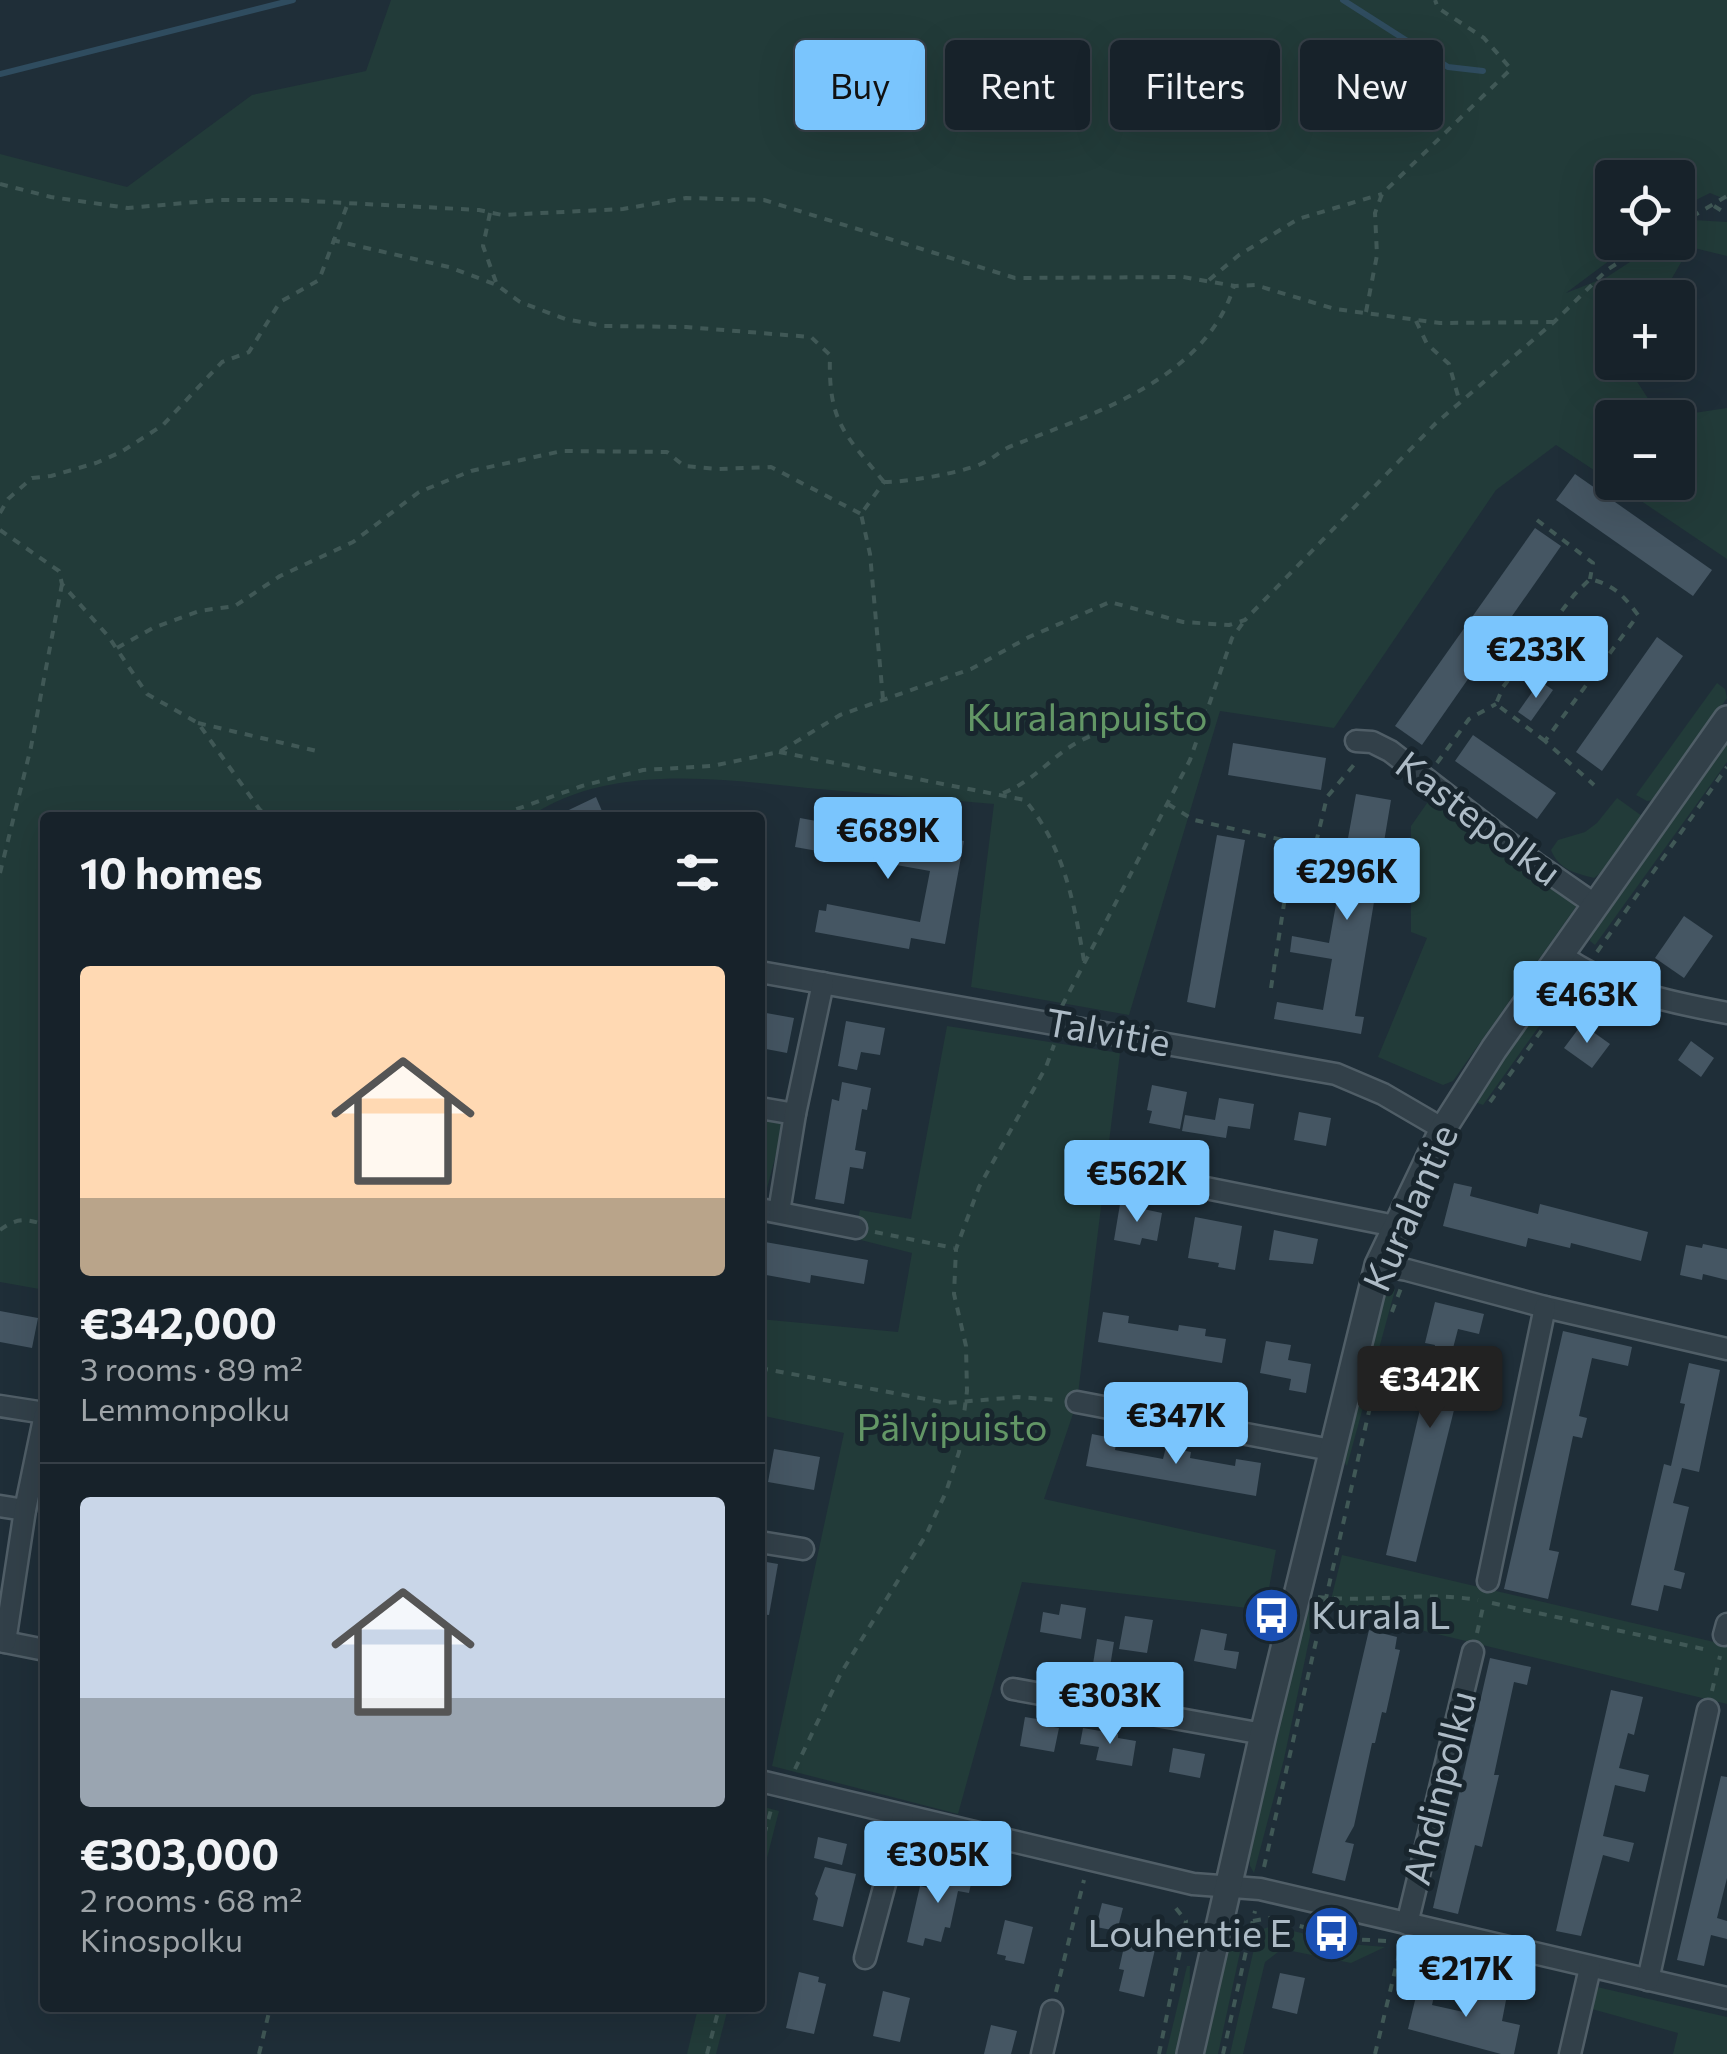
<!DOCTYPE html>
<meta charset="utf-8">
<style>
:root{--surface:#17222a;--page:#242f36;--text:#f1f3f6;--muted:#9ea4a8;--line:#363f47;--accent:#7ac5fd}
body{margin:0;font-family:Commissioner,sans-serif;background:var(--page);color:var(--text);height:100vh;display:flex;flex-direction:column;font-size:38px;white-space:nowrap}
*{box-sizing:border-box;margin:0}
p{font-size:32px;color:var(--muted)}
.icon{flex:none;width:55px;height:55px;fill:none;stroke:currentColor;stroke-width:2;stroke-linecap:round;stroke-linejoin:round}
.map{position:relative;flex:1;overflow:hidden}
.details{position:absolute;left:40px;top:812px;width:725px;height:1200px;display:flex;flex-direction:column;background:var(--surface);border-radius:10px;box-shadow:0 10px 40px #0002,0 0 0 2px var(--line)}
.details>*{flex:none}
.top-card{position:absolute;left:795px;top:40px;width:780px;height:90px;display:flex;gap:20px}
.buttons{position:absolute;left:1595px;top:160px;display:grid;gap:20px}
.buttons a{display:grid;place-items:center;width:100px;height:100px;border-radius:10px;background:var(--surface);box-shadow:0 10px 40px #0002,0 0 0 2px var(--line);font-size:50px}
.price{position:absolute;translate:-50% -85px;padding:0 22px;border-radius:10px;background:var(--accent);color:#111;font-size:32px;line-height:65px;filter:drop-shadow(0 2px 5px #0008)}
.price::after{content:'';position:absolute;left:50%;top:60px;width:30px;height:22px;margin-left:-15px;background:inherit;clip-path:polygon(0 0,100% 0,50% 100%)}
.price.selected{background:#222;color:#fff}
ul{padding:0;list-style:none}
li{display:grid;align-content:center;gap:20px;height:530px;padding:0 40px}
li+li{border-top:2px solid var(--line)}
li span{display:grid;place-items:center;height:310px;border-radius:10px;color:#555}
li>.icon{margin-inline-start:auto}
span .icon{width:180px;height:180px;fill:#fffc;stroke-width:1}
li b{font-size:42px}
h2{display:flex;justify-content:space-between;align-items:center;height:120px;padding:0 40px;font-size:42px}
.chip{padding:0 35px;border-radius:10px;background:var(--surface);box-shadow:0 10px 40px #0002,0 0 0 2px var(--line);font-size:35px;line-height:90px}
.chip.selected{background:var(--accent);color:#111}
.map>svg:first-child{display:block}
</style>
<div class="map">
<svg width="1727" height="2054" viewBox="0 0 1727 2054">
<rect width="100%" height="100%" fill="#1f2e38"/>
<!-- green -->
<g fill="#223b39">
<path d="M391 0H1727V200L1710 193 1678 209V178H1612V242L1633 243 1566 293 1607 277 1659 243 1678 242V231L1694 220 1727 222V256L1690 247 1661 297 1612 298V362L1625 363 1660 417 1612 418V482L1556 445 1496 490 1334 728 1220 711 1129 1015 971 987 994 804C936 799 877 794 819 789 725 780 613 761 529 817L45 818V1290L0 1282V154L127 187 252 95 366 71Z"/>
<path d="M1727 408V559L1613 482H1678V424L1694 413Z"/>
<path d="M1717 683 1725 689 1727 698 1654 800 1647 801 1636 795Z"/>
<path d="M1727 741V762L1595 945 1590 941 1592 930Z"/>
<path d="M1432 796 1580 901 1453 1081 1443 1085 1378 1057 1427 938 1411 932V826Z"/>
<path d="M1617 798 1642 816 1607 868 1594 878C1575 873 1559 870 1551 850L1558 840 1585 832 1597 823Z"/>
<path d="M1567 975 1570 981 1562 994 1483 1105 1475 1102 1554 987Z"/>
<path d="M947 1026 1120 1053 1077 1402 1044 1499 1276 1550 1265 1610 1022 1582 958 1814 772 1766 844 1433 760 1415V1319L898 1332 912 1253 853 1238 860 1210 911 1219Z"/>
<path d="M760 1118 781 1121 784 1125 767 1188 762 1191Z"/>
<path d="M1393 1285 1395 1290 1347 1466 1344 1461 1346 1440 1381 1294 1386 1287Z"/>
<path d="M1342 1555 1727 1645V1704L1329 1608Z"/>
<path d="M1310 1602 1316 1605 1315 1612 1284 1759 1254 1873 1250 1866 1249 1850 1306 1608Z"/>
<path d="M760 1806 779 1811 760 1885Z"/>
<path d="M1271 1926 1350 1944 1385 1947 1351 1963 1282 1949 1265 1962 1243 2054H1230L1258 1931Z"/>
<path d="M1230 1938 1242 1943 1218 2054H1199L1223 1943Z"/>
<path d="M1187 1966H1190L1189 2018 1181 2054H1166Z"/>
<path d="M1597 1987 1727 2017V2054H1673L1678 2033 1592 2009Z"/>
<path d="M698 2008H728L716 2054H687Z"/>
</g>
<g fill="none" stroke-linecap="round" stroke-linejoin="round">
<!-- stream -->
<g stroke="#2f4c5f" stroke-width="6">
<path d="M1343 0 1448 67 1483 71"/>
<path d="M0 74 293 0"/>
</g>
</g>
<!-- building -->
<g fill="#455663">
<path d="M1575 474 1712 570 1693 596 1556 500Z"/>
<path d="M1535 528 1561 546 1422 745 1395 726Z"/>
<path d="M1657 637 1683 656 1602 771 1576 752Z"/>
<path d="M1540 681 1553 690 1531 721 1518 712Z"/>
<path d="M1473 735 1556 793 1537 819 1455 761Z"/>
<path d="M1233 743 1326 758 1321 790 1228 775Z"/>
<path d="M1356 794 1391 800 1355 1016 1364 1017 1361 1034 1274 1019 1277 1002 1323 1010 1332 959 1290 952 1292 936 1329 943Z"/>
<path d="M596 797 605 818H552Z"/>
<path d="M800 818 941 844 943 837 964 841 945 944 911 938 909 949 815 932 819 910 826 911 827 904 920 922 930 871 795 847Z"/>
<path d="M1217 835 1245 840 1215 1008 1187 1002Z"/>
<path d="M1684 916 1713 936 1684 978 1655 958Z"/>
<path d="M760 1012 794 1018 787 1053 760 1048Z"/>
<path d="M846 1021 885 1028 880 1055 861 1052 857 1070 838 1066Z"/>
<path d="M1582 1024 1610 1044 1592 1068 1564 1048Z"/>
<path d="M1691 1041 1714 1058 1701 1077 1678 1060Z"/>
<path d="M842 1082 871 1088 867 1110 862 1109 855 1150 866 1152 863 1169 850 1167 844 1204 815 1199 832 1099 839 1101Z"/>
<path d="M1152 1085 1187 1092 1180 1129 1149 1123 1152 1111 1147 1110Z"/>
<path d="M1219 1098 1254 1104 1250 1129 1228 1126 1226 1138 1182 1131 1185 1115 1215 1120Z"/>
<path d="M1299 1112 1331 1118 1326 1146 1294 1140Z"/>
<path d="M1454 1183 1472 1187 1470 1196 1538 1214 1540 1204 1648 1232 1641 1261 1571 1243 1570 1248 1528 1238 1526 1247 1443 1226Z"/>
<path d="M1120 1204 1162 1213 1157 1241 1142 1238 1140 1245 1114 1240Z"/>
<path d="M1195 1217 1242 1226 1235 1270 1218 1267 1219 1263 1188 1258Z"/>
<path d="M1274 1230 1318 1239 1313 1264 1269 1260Z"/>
<path d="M765 1242 868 1260 864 1284 811 1275 810 1283 760 1274Z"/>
<path d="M1703 1244 1727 1249V1280L1703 1274 1702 1280 1680 1275 1686 1245 1702 1248Z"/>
<path d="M1435 1302 1484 1314 1479 1334 1458 1329 1446 1375 1462 1378 1416 1562 1386 1555 1435 1345 1425 1343Z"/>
<path d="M0 1311 38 1318 32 1348 0 1342Z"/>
<path d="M1103 1312 1129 1316 1128 1323 1178 1331 1179 1325 1206 1329 1205 1336 1226 1339 1222 1363 1098 1342Z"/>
<path d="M1563 1331 1632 1347 1628 1366 1592 1358 1579 1416 1587 1418 1582 1438 1573 1436 1549 1550 1559 1552 1548 1599 1504 1589Z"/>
<path d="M1266 1341 1291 1345 1288 1360 1311 1364 1306 1393 1289 1390 1291 1379 1260 1373Z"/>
<path d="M1689 1363 1720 1370 1699 1472 1682 1468 1673 1503 1689 1507 1674 1570 1685 1573 1681 1589 1664 1585 1658 1611 1631 1605 1664 1464 1671 1466 1685 1404 1680 1403Z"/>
<path d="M1092 1434 1117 1439 1115 1450 1163 1459 1166 1447 1191 1452 1190 1458 1235 1466 1236 1459 1261 1463 1256 1496 1086 1466Z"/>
<path d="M774 1449 820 1457 814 1490 768 1482Z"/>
<path d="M760 1561 778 1564 769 1615 760 1614Z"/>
<path d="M1061 1604 1086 1608 1081 1639 1040 1632 1043 1612 1059 1615Z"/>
<path d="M1125 1616 1153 1620 1147 1653 1119 1649Z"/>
<path d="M1201 1629 1227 1634 1224 1650 1239 1652 1236 1669 1194 1661Z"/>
<path d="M1369 1630 1397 1637 1395 1649 1400 1650 1386 1713 1382 1712 1375 1743H1372L1354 1826 1345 1842 1354 1844 1345 1881 1312 1873Z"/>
<path d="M1097 1639 1114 1642 1109 1673 1092 1670Z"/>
<path d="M1490 1658 1531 1667 1527 1685 1514 1682 1494 1775H1499L1482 1847 1475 1845 1458 1914 1433 1908Z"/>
<path d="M1611 1690 1643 1697 1634 1735 1628 1733 1619 1768 1649 1775 1645 1792 1615 1785 1603 1836 1634 1843 1629 1862 1603 1855 1581 1936 1556 1931Z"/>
<path d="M1025 1717 1049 1721 1048 1726 1059 1728 1054 1752 1020 1746Z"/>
<path d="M1083 1728 1118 1734V1738L1136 1741 1132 1766 1096 1760 1099 1747 1080 1744Z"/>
<path d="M1173 1748 1205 1754 1200 1778 1169 1772Z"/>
<path d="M1721 1776 1727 1777V1878L1717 1918 1727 1921V1939L1711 1935 1704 1966 1677 1960Z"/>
<path d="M818 1837 847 1844 842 1865 814 1858Z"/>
<path d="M941 1866 973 1874 969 1893 958 1891 950 1928 945 1927 941 1942 925 1938 923 1946 907 1942 920 1886 936 1890Z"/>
<path d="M825 1867 856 1874 843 1927 813 1920 818 1898 815 1894Z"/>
<path d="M1102 1903 1123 1908 1117 1931 1096 1927Z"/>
<path d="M1005 1920 1033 1927 1024 1964 1005 1960 1006 1956 997 1954Z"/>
<path d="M1126 1938 1156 1945 1144 1997 1119 1991 1124 1970 1119 1969Z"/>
<path d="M799 1972 819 1977 818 1982 826 1984 814 2034 786 2028Z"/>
<path d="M1280 1973 1305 1978 1297 2014 1272 2008Z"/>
<path d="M1421 1976 1438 1979 1432 2005 1468 2013 1474 1988 1507 1995 1502 2021 1520 2025 1514 2054H1501L1408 2029Z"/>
<path d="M883 1991 910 1998 900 2042 873 2036Z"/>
<path d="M991 2025 1017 2031 1011 2054H984Z"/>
</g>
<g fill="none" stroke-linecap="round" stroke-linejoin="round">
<defs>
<g id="minor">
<path d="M1356 741 1372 742 1390 751 1535 863 1597 906"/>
<path d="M1561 955C1611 990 1668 1002 1727 1013"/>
<path d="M760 972 1336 1074 1383 1094 1443 1129"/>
<path d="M760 1108 795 1114"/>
<path d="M1151 1177 1395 1226"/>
<path d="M760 1209 856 1228"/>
<path d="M779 1212 795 1114 823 983"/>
<path d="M1378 1265 1407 1270 1545 1307 1727 1349"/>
<path d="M1077 1402 1331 1450"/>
<path d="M0 1406 45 1413"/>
<path d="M0 1506 25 1510"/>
<path d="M760 1542 803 1549"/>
<path d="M1488 1581 1545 1307"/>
<path d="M1724 1635 1727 1624"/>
<path d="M0 1641 45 1650"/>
<path d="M5 1642 25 1510 45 1414"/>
<path d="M1013 1689 1263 1734"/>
<path d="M760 1781 1193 1884 1260 1889 1727 1998"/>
<path d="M1407 1924 1473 1652"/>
<path d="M865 1958 903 1817"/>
<path d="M1648 1980 1708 1710"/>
<path d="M1042 2054 1052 2011"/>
<path d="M1570 2054 1590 1968"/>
</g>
<path id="tertiary" d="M1190 2054 1263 1734 1378 1265 1443 1129 1494 1049 1727 719"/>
</defs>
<!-- minor casing -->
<use href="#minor" stroke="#505e67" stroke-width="25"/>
<!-- tertiary casing -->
<use href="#tertiary" stroke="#505e67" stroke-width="30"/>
<!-- path -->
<g stroke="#405856" stroke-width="4" stroke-dasharray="8 8" stroke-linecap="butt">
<path d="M0 184 51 197 128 208 219 200H290L479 210 502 215 623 209 686 198 764 200 1015 278 1183 277 1235 286 1255 285 1335 309 1440 323 1554 322"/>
<path d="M1714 206 1727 214"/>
<path d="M490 213 483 246 497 285"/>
<path d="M1678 225 1727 196"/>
<path d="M332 240 449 267 497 285 520 302 565 319 603 326 686 327 811 337 830 355C828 422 844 433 884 482"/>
<path d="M1209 280 1239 255 1298 219 1382 194"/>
<path d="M1366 312 1377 255 1375 213 1382 194 1511 69 1484 38 1438 8 1435 0"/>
<path d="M1416 321 1427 344 1449 364 1460 403"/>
<path d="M884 482C908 482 960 473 981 464 993 459 1002 449 1014 445 1096 413 1206 378 1234 286"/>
<path d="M0 513 8 499 32 478 51 476 96 463 121 452 163 425 222 362 249 352 280 302 319 280 348 203"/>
<path d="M1537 520 1593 563 1590 579"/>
<path d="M0 530 59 571 62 584 108 636 147 694 198 723 260 810 278 818"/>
<path d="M117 648 153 628 199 611 235 606 280 576 353 542 419 492 471 471 562 451 667 452 684 466 718 469 771 467 861 514"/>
<path d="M883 699 870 554 861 514 884 482"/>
<path d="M198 723 321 752"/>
<path d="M1545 741 1496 704 1503 687 1574 595 1590 579C1614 585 1624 596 1638 615L1545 741 1594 785"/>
<path d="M779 752 1025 800C1064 847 1074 902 1084 961"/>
<path d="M1437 763 1469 719 1496 704"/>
<path d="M1003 793C1035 781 1053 754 1082 740 1120 721 1166 718 1207 711"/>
<path d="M1168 804 1194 820 1292 842 1300 858"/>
<path d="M459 818 462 806"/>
<path d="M503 818 514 810 582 786 643 770 712 766 779 752 840 715 971 669 1029 637 1110 602 1183 622 1229 625 1245 620 1436 423 1554 322 1607 270 1650 242"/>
<path d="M0 873 31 747 62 584"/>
<path d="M1597 952 1727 767"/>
<path d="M1271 988 1290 865 1315 847 1327 797 1358 760"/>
<path d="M1062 1006 1190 760 1232 638 1245 620"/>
<path d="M1490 1102 1572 988"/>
<path d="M0 1230C16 1218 26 1218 45 1225"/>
<path d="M875 1232 954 1248"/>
<path d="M1392 1312 1401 1288"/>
<path d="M760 1368 947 1403 1018 1397 1056 1400"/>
<path d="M1318 1597C1371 1603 1425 1591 1478 1600"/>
<path d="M1492 1603 1708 1650"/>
<path d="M1477 1633 1484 1603"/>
<path d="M1712 1691 1720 1656"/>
<path d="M795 1769 841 1673 926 1535 946 1492 959 1452 967 1391 966 1346 954 1294 956 1249 979 1187 1046 1067 1054 1045"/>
<path d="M760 1850 772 1806"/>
<path d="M1264 1867 1382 1355"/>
<path d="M1253 1921 1269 1918 1350 1939 1386 1941"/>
<path d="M1056 1992 1084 1880"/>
<path d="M259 2054 270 2008"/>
<path d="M707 2054 719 2008"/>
<path d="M1159 2054 1186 1921 1171 1902"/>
<path d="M1223 2054 1255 1911"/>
<path d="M1375 2054 1402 1942"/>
</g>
<!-- minor -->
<use href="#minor" stroke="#324049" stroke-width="20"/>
<!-- tertiary -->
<use href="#tertiary" stroke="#324049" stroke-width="25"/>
</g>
<!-- icons -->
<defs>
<symbol id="bus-disc" viewBox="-11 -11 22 22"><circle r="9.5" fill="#1a4fb4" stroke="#18252d"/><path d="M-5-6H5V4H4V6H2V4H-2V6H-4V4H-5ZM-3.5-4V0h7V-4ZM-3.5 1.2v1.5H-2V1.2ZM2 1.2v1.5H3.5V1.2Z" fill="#fff"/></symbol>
</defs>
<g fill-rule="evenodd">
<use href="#bus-disc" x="1240" y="1584" width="63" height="63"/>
<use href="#bus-disc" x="1300" y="1902" width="63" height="63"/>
</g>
<g text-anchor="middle" stroke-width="10" stroke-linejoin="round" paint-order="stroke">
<!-- park labels -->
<g font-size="38" fill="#639766" stroke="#18252d">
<text x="1087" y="731">Kuralanpuisto</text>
<text x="952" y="1441">Pälvipuisto</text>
</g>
<!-- street labels -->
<g font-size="38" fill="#adbbc6" stroke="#18252d">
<text transform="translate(1478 819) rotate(37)" y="13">Kastepolku</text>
<text transform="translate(1108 1033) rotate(10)" y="13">Talvitie</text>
<text transform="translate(1411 1208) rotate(-66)" y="13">Kuralantie</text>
<text transform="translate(1440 1788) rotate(-76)" y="13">Ahdinpolku</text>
</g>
<!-- poi labels -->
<g font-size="38" fill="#adbbc6" stroke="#18252d" text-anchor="start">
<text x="1311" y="1629">Kurala L</text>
<text x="1292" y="1947" text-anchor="end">Louhentie E</text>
</g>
</g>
</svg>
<div class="buttons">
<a><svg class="icon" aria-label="locate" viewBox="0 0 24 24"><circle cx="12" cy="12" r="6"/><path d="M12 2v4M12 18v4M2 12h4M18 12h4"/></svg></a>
<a>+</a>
<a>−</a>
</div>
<b class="price" style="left:1536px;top:701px">€233K</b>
<b class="price" style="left:888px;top:882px">€689K</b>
<b class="price" style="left:1347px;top:923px">€296K</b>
<b class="price" style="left:1587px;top:1046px">€463K</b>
<b class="price" style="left:1137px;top:1225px">€562K</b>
<b class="price selected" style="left:1430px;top:1431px">€342K</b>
<b class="price" style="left:1176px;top:1467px">€347K</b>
<b class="price" style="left:1110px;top:1747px">€303K</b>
<b class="price" style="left:938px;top:1906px">€305K</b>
<b class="price" style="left:1466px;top:2020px">€217K</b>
<div class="top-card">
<a class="chip selected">Buy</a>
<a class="chip">Rent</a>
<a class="chip">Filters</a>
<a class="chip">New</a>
</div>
<section class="details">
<h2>10 homes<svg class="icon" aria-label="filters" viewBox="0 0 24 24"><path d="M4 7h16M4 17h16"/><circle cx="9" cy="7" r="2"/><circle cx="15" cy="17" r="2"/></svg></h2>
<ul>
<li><span style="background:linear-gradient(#ffd9b3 75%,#b9a48a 0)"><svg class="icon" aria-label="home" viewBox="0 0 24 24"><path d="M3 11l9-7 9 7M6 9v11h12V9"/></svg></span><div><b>€342,000</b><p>3 rooms · 89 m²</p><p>Lemmonpolku</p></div></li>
<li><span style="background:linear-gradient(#c9d6e8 65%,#9aa5b1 0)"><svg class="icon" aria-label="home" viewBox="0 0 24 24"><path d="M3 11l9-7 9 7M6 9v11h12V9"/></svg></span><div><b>€303,000</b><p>2 rooms · 68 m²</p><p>Kinospolku</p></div></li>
</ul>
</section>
</div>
